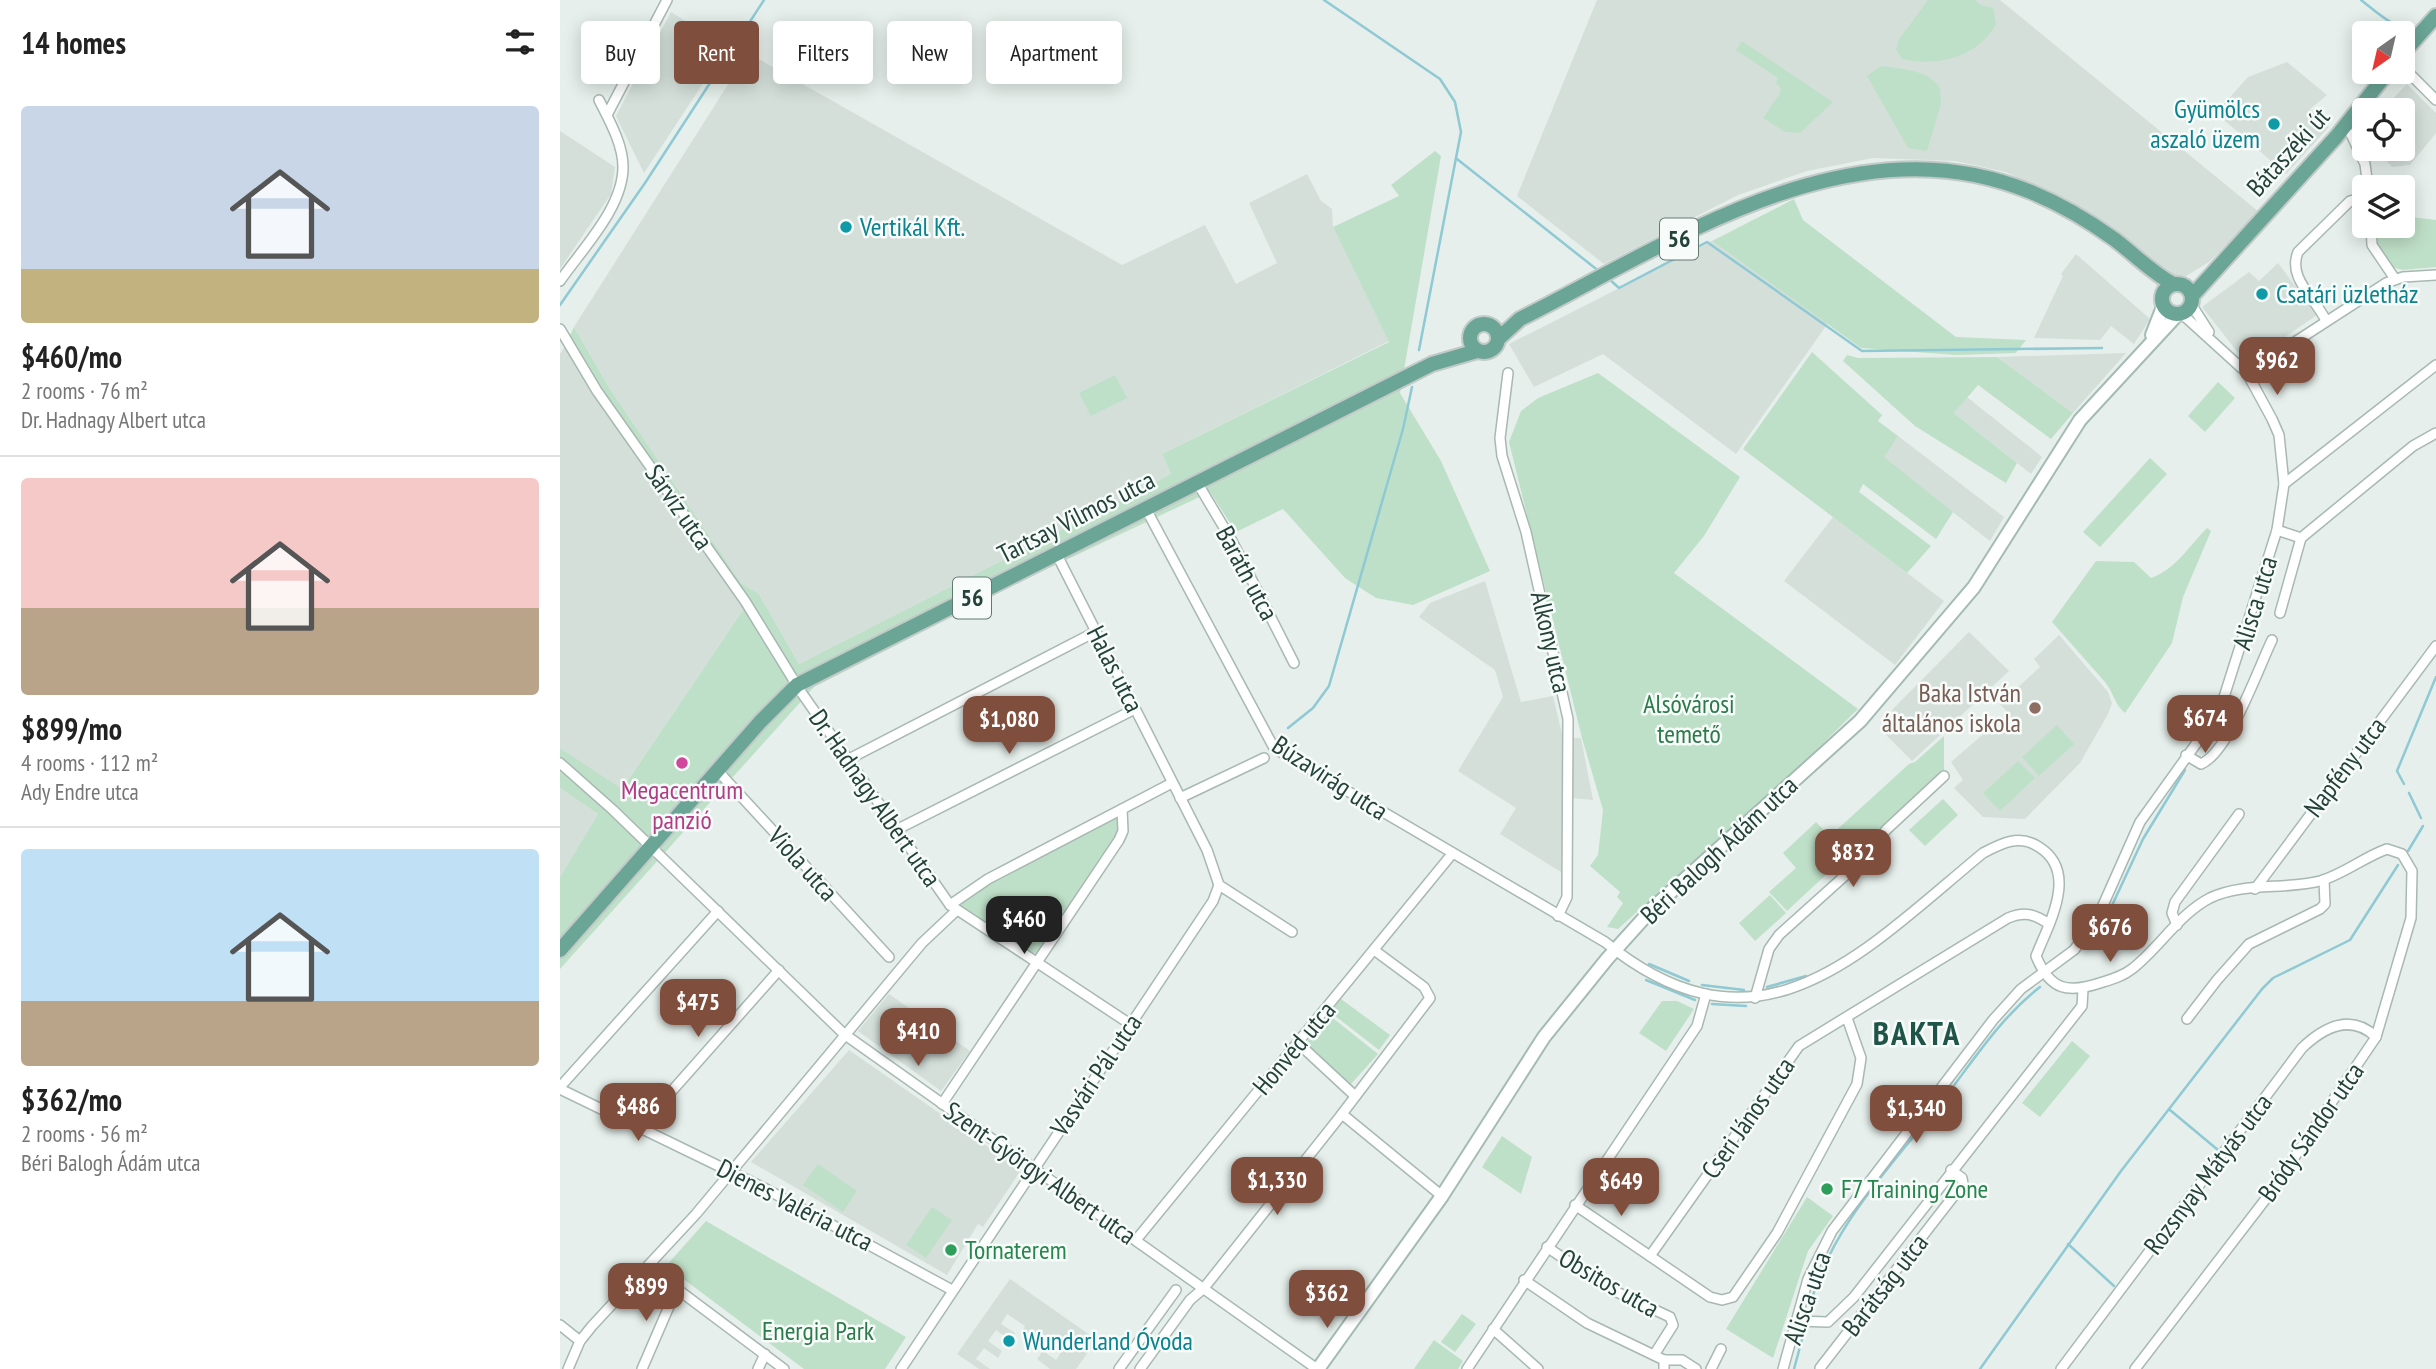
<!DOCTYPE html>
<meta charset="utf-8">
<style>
:root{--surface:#fff;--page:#f6f6f6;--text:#222;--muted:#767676;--line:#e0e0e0;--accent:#804e3d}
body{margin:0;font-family:"PT Sans Narrow",sans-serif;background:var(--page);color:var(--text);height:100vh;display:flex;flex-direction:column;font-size:26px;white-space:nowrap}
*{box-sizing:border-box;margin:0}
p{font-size:23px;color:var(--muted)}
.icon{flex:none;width:38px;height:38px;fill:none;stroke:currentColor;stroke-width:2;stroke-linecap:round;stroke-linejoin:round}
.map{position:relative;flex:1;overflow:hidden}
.sheet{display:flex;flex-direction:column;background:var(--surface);width:560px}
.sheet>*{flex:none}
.top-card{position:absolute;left:21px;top:21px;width:665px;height:63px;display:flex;gap:14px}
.needle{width:46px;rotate:214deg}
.tools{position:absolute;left:1792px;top:21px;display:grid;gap:14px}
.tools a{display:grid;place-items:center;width:63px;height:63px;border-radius:7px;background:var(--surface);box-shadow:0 4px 18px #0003;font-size:35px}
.price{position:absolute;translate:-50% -60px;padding:0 16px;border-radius:14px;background:var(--accent);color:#fff;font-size:23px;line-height:46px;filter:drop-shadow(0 2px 4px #0008)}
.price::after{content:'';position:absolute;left:50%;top:42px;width:21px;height:16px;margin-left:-10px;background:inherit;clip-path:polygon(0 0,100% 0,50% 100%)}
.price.on{background:#222;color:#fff}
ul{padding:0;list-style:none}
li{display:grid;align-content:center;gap:14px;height:371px;padding:0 21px}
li+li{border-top:2px solid var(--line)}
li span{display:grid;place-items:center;height:217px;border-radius:7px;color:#555}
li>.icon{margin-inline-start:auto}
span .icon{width:126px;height:126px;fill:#fffc;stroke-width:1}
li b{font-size:30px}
h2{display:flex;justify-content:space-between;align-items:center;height:84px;padding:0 21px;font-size:30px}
.tag{padding:0 24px;border-radius:7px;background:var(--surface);box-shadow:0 4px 18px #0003;font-size:24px;line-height:63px}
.tag.on{background:var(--accent);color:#fff}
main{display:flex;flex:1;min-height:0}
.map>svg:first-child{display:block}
</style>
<main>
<section class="sheet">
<h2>14 homes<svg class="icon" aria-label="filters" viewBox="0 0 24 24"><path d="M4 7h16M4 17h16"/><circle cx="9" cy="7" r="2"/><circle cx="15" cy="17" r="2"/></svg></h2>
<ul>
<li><span style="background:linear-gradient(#c9d6e8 75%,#c2b280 0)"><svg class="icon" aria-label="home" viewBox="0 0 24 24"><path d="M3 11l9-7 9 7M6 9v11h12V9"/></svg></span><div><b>$460/mo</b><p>2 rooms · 76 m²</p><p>Dr. Hadnagy Albert utca</p></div></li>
<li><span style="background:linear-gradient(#f6c9c9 60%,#b9a48a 0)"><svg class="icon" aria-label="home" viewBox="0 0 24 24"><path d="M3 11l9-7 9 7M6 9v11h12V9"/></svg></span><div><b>$899/mo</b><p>4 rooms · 112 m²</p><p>Ady Endre utca</p></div></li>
<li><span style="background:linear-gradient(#bfe0f5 70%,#b9a48a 0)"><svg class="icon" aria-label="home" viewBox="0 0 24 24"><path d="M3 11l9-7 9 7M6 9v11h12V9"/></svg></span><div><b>$362/mo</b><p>2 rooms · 56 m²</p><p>Béri Balogh Ádám utca</p></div></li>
</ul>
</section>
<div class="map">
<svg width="1876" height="1369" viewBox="0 0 1876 1369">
<rect width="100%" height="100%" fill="#e6efeb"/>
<!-- built -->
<g fill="#d4dfda">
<path d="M1037 0H1440L1699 212 1649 262 1626 276 1615 278 1524 210 1446 172 1395 161 1313 158 1247 171 1178 195 1044 264 957 196Z"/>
<path d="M111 12 167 47 84 173 56 116Z"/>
<path d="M188 53 562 265 645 225 676 284 717 263 689 203 747 174 761 201 772 209 773 227 829 341 602 454 611 474 239 664 199 594 181 583 50 389 14 327Z"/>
<path d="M1727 62 1767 95 1750 109 1769 127 1726 174 1656 113 1688 77Z"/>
<path d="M1847 84 1876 113V133L1850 165 1832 167 1816 149H1843V110H1822Z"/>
<path d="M0 131 55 167 51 194 0 269Z"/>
<path d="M1152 241 1268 323 1176 454 1043 354 974 387 949 344Z"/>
<path d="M1516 254 1590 319 1574 344 1551 326 1540 340 1474 338 1503 276 1501 274Z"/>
<path d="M1718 263 1757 315 1693 359 1680 355 1642 307 1689 272 1699 281Z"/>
<path d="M4 348 53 425 185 607 61 790 0 748V354Z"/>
<path d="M1566 353 1513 413 1437 357Z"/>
<path d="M1407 397 1482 457 1471 474 1394 413Z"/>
<path d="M1338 436 1444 517 1430 541 1322 457Z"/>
<path d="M1273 517 1384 601 1335 665 1224 581Z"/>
<path d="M925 581 961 702 993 696 1003 738H1021L1033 800 1011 798 1010 871 1001 872 940 834 956 808 898 771 943 697 935 670 859 617 870 603Z"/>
<path d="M1409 632 1449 671 1352 761 1324 733 1333 709Z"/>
<path d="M1499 635 1548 692 1552 703 1548 714 1520 763 1465 819 1423 817 1394 788 1403 780 1391 762 1448 713 1440 704 1480 667 1474 659Z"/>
<path d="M0 788 38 814 0 877Z"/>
<path d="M329 994 410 1051 381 1091 298 1031Z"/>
<path d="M289 1050 461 1170 423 1227 418 1224 387 1275 191 1162Z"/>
<path d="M450 1279 537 1340 516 1369H490L477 1359 483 1351 496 1360 503 1349 487 1338 480 1347 461 1334 465 1326 447 1314 441 1324 455 1333 450 1340 436 1330 428 1341 442 1351 438 1358 424 1348 416 1359 430 1369H419L397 1354Z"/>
</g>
<!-- green -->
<g fill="#bfe0c8">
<path d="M1368 0H1415L1421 5 1433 8 1436 24C1418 58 1376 67 1342 59L1336 50 1338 41Z"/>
<path d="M1182 41 1273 102 1240 133 1225 132 1203 118 1220 93 1221 89 1216 83 1218 78 1176 50Z"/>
<path d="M1321 66C1341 69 1368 69 1380 88L1381 104 1367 151 1348 148 1307 76Z"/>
<path d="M875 151 881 156 840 393 881 461 930 571 853 605 816 598 785 578 723 509 676 532 650 492 470 577 254 687 0 969V877L38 814 0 788V748L62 789 185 607 53 425 4 348 14 327 50 389 181 583 199 594 239 664 611 474 602 454 829 342 773 227 839 196 831 185Z"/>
<path d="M1234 199 1243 220 1396 337 1466 340 1456 353 1396 355 1301 348 1152 241Z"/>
<path d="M1843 216 1876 220V267L1843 270 1827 266 1815 243 1816 226H1843Z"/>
<path d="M1252 352 1322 415 1318 421 1338 436 1324 457 1393 512 1376 539 1303 484 1299 492 1371 546 1347 573 1183 449Z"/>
<path d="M1287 355 1298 358 1437 357 1513 413 1491 439 1418 385 1394 413 1457 463 1446 483 1355 426 1283 361Z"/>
<path d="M1038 373 1180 477 1144 536 1114 573 1298 709 1244 762 1058 929 1047 927 1063 903 1057 897 1060 892 1030 866 1038 855 1043 810 1022 738 949 442 961 411 978 398Z"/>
<path d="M555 375 567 398 531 416 519 393Z"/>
<path d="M1658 382 1675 398 1645 432 1628 416Z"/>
<path d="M1590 458 1607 474 1540 547 1523 532Z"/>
<path d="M1647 528 1651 531 1623 597 1612 643 1565 713C1554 704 1554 693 1545 682L1492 622 1536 561 1574 562 1591 578C1616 569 1629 546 1647 528Z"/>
<path d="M1497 725 1514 744 1479 776 1462 757Z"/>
<path d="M1384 736V776L1295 868 1285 857 1227 911 1209 892 1236 868 1223 853 1256 822 1270 836 1349 764 1355 762Z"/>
<path d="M1458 761 1475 778 1440 811 1423 793Z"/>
<path d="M1383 799 1398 815 1365 846 1349 830Z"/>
<path d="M559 813V832L479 954 472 953 399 906 417 890Z"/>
<path d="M1210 895 1226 913 1195 941 1179 923Z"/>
<path d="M781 999 830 1035 819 1050 770 1012Z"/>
<path d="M1102 1001H1117L1134 1009 1106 1051 1079 1033Z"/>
<path d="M769 1015 818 1054 791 1084 745 1044Z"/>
<path d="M1512 1041 1530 1056 1480 1117 1462 1103Z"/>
<path d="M942 1136 972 1157 961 1194 922 1167Z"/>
<path d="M258 1164 297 1191 283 1212 243 1185Z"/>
<path d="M1247 1197 1273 1216 1248 1251 1213 1358 1166 1329Z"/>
<path d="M372 1207 392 1220 366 1258 346 1245Z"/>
<path d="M146 1221 346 1337 325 1369H244L106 1266Z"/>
<path d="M902 1314 916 1324 895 1352 881 1342Z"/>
<path d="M874 1340 903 1361 898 1369H854Z"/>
</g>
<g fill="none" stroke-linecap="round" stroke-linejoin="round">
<!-- stream -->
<g stroke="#8ec9d4" stroke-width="2.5">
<path d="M764 0 880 79 895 102 901 132 859 350"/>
<path d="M1801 0C1818 13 1833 29 1856 29"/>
<path d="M897 159 1040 272"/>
<path d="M1048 278 1059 288 1147 242 1302 351 1542 348"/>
<path d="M0 305 85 183 204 0"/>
<path d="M728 728 753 708 769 686 843 429 852 387"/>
<path d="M1844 784 1837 771 1876 677"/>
<path d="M1849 793 1861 818"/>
<path d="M1848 851 1863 826"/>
<path d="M1541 929 1583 839 1625 770"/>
<path d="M1089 964 1129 981"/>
<path d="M1086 980 1135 1000"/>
<path d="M1142 985 1184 990"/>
<path d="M1207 987 1246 976"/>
<path d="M1152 1004 1186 1006"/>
<path d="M1610 1110 1658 1150"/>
<path d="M1508 1244 1554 1286"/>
<path d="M1250 1306C1270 1227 1334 1163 1383 1100 1413 1061 1441 1017 1480 987"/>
<path d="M1234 1369 1244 1332"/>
<path d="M1420 1369 1561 1171 1702 989 1713 978 1790 940 1838 865"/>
</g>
<defs>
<g id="street">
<path d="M1843 67 1876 100"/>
<path d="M47 115 107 0"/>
<path d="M1791 134 1805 164 1808 187"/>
<path d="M1811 226 1812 245 1835 279"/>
<path d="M0 281C22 249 63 208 63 167 63 144 49 120 39 100"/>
<path d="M1631 304 1649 332"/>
<path d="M1766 321C1756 298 1727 279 1738 252L1790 201 1804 197"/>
<path d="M0 329 37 391 185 601 241 692 390 905 570 1024"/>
<path d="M948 373 940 438 942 456 966 532 1008 719 1007 897 998 916"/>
<path d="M1687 373 1826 283 1843 277 1876 275"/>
<path d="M638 484 672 541 734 663"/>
<path d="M1724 484 1876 365"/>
<path d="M586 509 714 748 1045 942C1200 1068 1302 953 1423 853 1442 843 1459 834 1479 847 1519 872 1489 923 1476 956 1490 991 1508 994 1543 982 1553 979 1563 976 1572 969 1599 948 1619 914 1650 898 1683 882 1725 890 1760 881 1784 874 1804 857 1827 849L1842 854 1852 871 1851 918 1816 1037 1708 1196 1575 1369"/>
<path d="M1717 530 1741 538 1853 446 1876 433"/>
<path d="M497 555 647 850 659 885 732 932"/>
<path d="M1720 613 1741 538"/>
<path d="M1626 755 1641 764C1669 752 1698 669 1712 640"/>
<path d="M287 760 535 632"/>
<path d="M0 763 53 810 284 1034 757 1369"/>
<path d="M157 770 329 957"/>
<path d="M620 798 704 758"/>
<path d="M336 830 575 709"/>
<path d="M1695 889 1876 646"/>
<path d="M390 905 428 879 612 783"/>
<path d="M1617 925 1612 913 1615 902 1679 814"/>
<path d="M814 950 864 987 870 998 782 1114 882 1196"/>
<path d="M1195 998 1209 949 1219 935 1309 854 1326 830 1384 776"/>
<path d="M1627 1019 1657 980 1689 944 1760 909 1765 904 1764 880"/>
<path d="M738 1043 794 1095"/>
<path d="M0 1087 158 911"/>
<path d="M0 1089 206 1189 392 1290"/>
<path d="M382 1104 559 840 563 831 562 809"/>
<path d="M80 1127 219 970"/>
<path d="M1015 1205 1150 1297 1162 1300 1173 1297 1217 1233 1297 1084 1301 1058 1287 1018"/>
<path d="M576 1240 892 854"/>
<path d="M987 1247 1044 1286 1110 1317 1113 1325 1094 1355"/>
<path d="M1090 1256 1239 1046 1448 918C1465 911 1474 914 1489 924"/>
<path d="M89 1268 224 1369"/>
<path d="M964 1280 1027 1323 1104 1360V1369"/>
<path d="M1237 1321 1268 1322 1294 1297 1522 1006 1523 989"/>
<path d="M0 1325 20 1341"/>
<path d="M933 1329 978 1369"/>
<path d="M1104 1360H1122L1136 1369"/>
<path d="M1260 1368 1403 1184 1402 1178 1391 1170"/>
<path d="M8 1369 20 1341 32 1326 136 1214 362 943 397 910"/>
<path d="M82 1369 117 1288"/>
<path d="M198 1369 205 1354"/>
<path d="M341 1369 653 901 659 885"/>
<path d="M559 1369 616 1290"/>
<path d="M580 1369 630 1300 644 1288 782 1114"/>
<path d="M907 1369 1137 1026 1146 994"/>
<path d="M1151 1369 1161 1349"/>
<path d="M1223 1369 1248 1279 1272 1231 1433 1020 1461 989 1514 950 1536 921 1580 822 1646 730 1664 697 1717 530 1724 484 1719 435 1712 419 1687 373 1622 314"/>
<path d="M1501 1369 1742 1048C1764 1027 1791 1013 1816 1037"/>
</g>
<g id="secondary">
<path d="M1592 335 1603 307"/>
<path d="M758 1369 882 1196 984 1037 1047 959 1093 908 1300 721 1414 587 1520 420 1617 315"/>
</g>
<g id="primary">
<path d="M1843 53 1876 16"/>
<circle cx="1617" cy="299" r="15"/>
<path d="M1632 296 1776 137 1828 72"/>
<circle cx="924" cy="338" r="14"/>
<path d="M938 339 960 319C1115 241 1291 118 1471 192 1500 204 1529 221 1554 239 1574 254 1591 272 1613 284"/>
<path d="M0 950 200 722 237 685 872 364 917 351"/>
</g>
</defs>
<!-- street casing -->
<use href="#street" stroke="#a8b8b2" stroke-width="12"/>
<!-- secondary casing -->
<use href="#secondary" stroke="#a4bbb3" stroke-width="16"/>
<!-- primary casing -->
<use href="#primary" stroke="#c2cac8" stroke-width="18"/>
<!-- street -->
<use href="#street" stroke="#fff" stroke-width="9"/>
<!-- secondary -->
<use href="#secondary" stroke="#fff" stroke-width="12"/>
<!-- primary -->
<use href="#primary" stroke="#6aa596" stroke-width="14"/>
</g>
<!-- markers -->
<g fill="#0f9aa8" stroke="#f7fbf9" stroke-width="2.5">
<circle cx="1714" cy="124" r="7"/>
<circle cx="286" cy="227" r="7"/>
<circle cx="1702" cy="294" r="7"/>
<circle cx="449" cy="1341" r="7"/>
</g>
<circle fill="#8d6e63" stroke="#f7fbf9" stroke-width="2.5" cx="1475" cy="708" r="7"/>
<circle fill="#d1479c" stroke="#f7fbf9" stroke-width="2.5" cx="122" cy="763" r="7"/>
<g fill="#2e9e5b" stroke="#f7fbf9" stroke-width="2.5">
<circle cx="1267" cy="1189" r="7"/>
<circle cx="391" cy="1250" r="7"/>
</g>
<g text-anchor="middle" stroke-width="5" stroke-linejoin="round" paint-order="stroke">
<!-- shield labels -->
<g fill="#f7fbf9" stroke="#637a73" stroke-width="2">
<rect x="1100" y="218.5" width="38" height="41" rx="5"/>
<rect x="393" y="577.5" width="38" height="41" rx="5"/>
</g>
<g font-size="24" font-weight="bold" fill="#24423a">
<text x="1119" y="247">56</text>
<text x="412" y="606">56</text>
</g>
<!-- culture labels -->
<g font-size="26" fill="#0d838f" stroke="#f7fbf9" text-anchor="start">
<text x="1700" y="118" text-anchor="end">Gyümölcs<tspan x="1700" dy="30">aszaló üzem</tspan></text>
<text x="300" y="236">Vertikál Kft.</text>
<text x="1716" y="303">Csatári üzletház</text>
<text x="463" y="1350">Wunderland Óvoda</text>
</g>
<!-- street labels -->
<g font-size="26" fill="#24423a" stroke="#f7fbf9">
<text transform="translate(1728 152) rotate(-48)" y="9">Bátaszéki út</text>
<text transform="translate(119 507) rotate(55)" y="9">Sárvíz utca</text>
<text transform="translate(516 517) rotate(-27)" y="9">Tartsay Vilmos utca</text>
<text transform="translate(687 573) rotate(62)" y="9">Baráth utca</text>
<text transform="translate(1695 603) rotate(-73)" y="9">Alisca utca</text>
<text transform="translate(991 642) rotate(77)" y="9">Alkony utca</text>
<text transform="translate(555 669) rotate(63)" y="9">Halas utca</text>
<text transform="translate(1785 767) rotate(-53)" y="9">Napfény utca</text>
<text transform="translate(770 778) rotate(33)" y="9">Búzavirág utca</text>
<text transform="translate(315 798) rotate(55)" y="9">Dr. Hadnagy Albert utca</text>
<text transform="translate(1159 850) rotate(-43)" y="9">Béri Balogh Ádám utca</text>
<text transform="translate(243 864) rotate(48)" y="9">Viola utca</text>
<text transform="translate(734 1048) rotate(-50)" y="9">Honvéd utca</text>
<text transform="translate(536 1075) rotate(-56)" y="9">Vasvári Pál utca</text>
<text transform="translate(1188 1118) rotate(-55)" y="9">Cseri János utca</text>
<text transform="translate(1751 1132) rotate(-55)" y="9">Bródy Sándor utca</text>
<text transform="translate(480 1173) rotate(35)" y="9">Szent-Györgyi Albert utca</text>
<text transform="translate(1648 1174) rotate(-53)" y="9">Rozsnyay Mátyás utca</text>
<text transform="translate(235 1205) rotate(27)" y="9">Dienes Valéria utca</text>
<text transform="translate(1049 1283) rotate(30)" y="9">Obsitos utca</text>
<text transform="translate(1325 1285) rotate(-52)" y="9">Barátság utca</text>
<text transform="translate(1247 1298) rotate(-71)" y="9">Alisca utca</text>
</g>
<!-- education labels -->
<g font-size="26" fill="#785e54" stroke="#f7fbf9" text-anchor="end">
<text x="1461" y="702">Baka István<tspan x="1461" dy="30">általános iskola</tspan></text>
</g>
<!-- park labels -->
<g font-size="26" fill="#2d7a4b" stroke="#f7fbf9">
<text x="1129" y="713">Alsóvárosi<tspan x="1129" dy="30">temető</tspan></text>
<text x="258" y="1340">Energia Park</text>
</g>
<!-- hotel labels -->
<g font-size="26" fill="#b23c85" stroke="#f7fbf9">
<text x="122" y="799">Megacentrum<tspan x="122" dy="30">panzió</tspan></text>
</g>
<!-- leisure labels -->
<g font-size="26" fill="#27864d" stroke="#f7fbf9" text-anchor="start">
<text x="1281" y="1198">F7 Training Zone</text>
<text x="405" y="1259">Tornaterem</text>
</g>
<!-- district labels -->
<g font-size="33" font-weight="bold" letter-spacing="2" fill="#1f5548" stroke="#f7fbf9">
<text x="1357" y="1045">BAKTA</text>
</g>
</g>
</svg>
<div class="tools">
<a><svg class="needle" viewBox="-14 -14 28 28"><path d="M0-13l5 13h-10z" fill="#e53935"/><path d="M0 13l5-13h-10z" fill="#767676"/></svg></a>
<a><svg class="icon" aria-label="locate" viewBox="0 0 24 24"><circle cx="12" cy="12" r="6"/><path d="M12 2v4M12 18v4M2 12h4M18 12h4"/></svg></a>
<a><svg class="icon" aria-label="layers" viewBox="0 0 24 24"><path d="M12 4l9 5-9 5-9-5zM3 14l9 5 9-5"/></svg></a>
</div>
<b class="price" style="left:1717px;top:397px">$962</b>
<b class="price" style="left:1645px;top:755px">$674</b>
<b class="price" style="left:449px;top:756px">$1,080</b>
<b class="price" style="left:1293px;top:889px">$832</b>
<b class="price on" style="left:464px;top:956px">$460</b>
<b class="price" style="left:1550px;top:964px">$676</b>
<b class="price" style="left:138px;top:1039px">$475</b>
<b class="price" style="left:358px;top:1068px">$410</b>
<b class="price" style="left:78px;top:1143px">$486</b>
<b class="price" style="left:1356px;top:1145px">$1,340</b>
<b class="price" style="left:717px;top:1217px">$1,330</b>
<b class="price" style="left:1061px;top:1218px">$649</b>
<b class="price" style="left:86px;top:1323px">$899</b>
<b class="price" style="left:767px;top:1330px">$362</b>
<div class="top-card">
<a class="tag">Buy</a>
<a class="tag on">Rent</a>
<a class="tag">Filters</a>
<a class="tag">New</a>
<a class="tag">Apartment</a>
</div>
</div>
</main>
